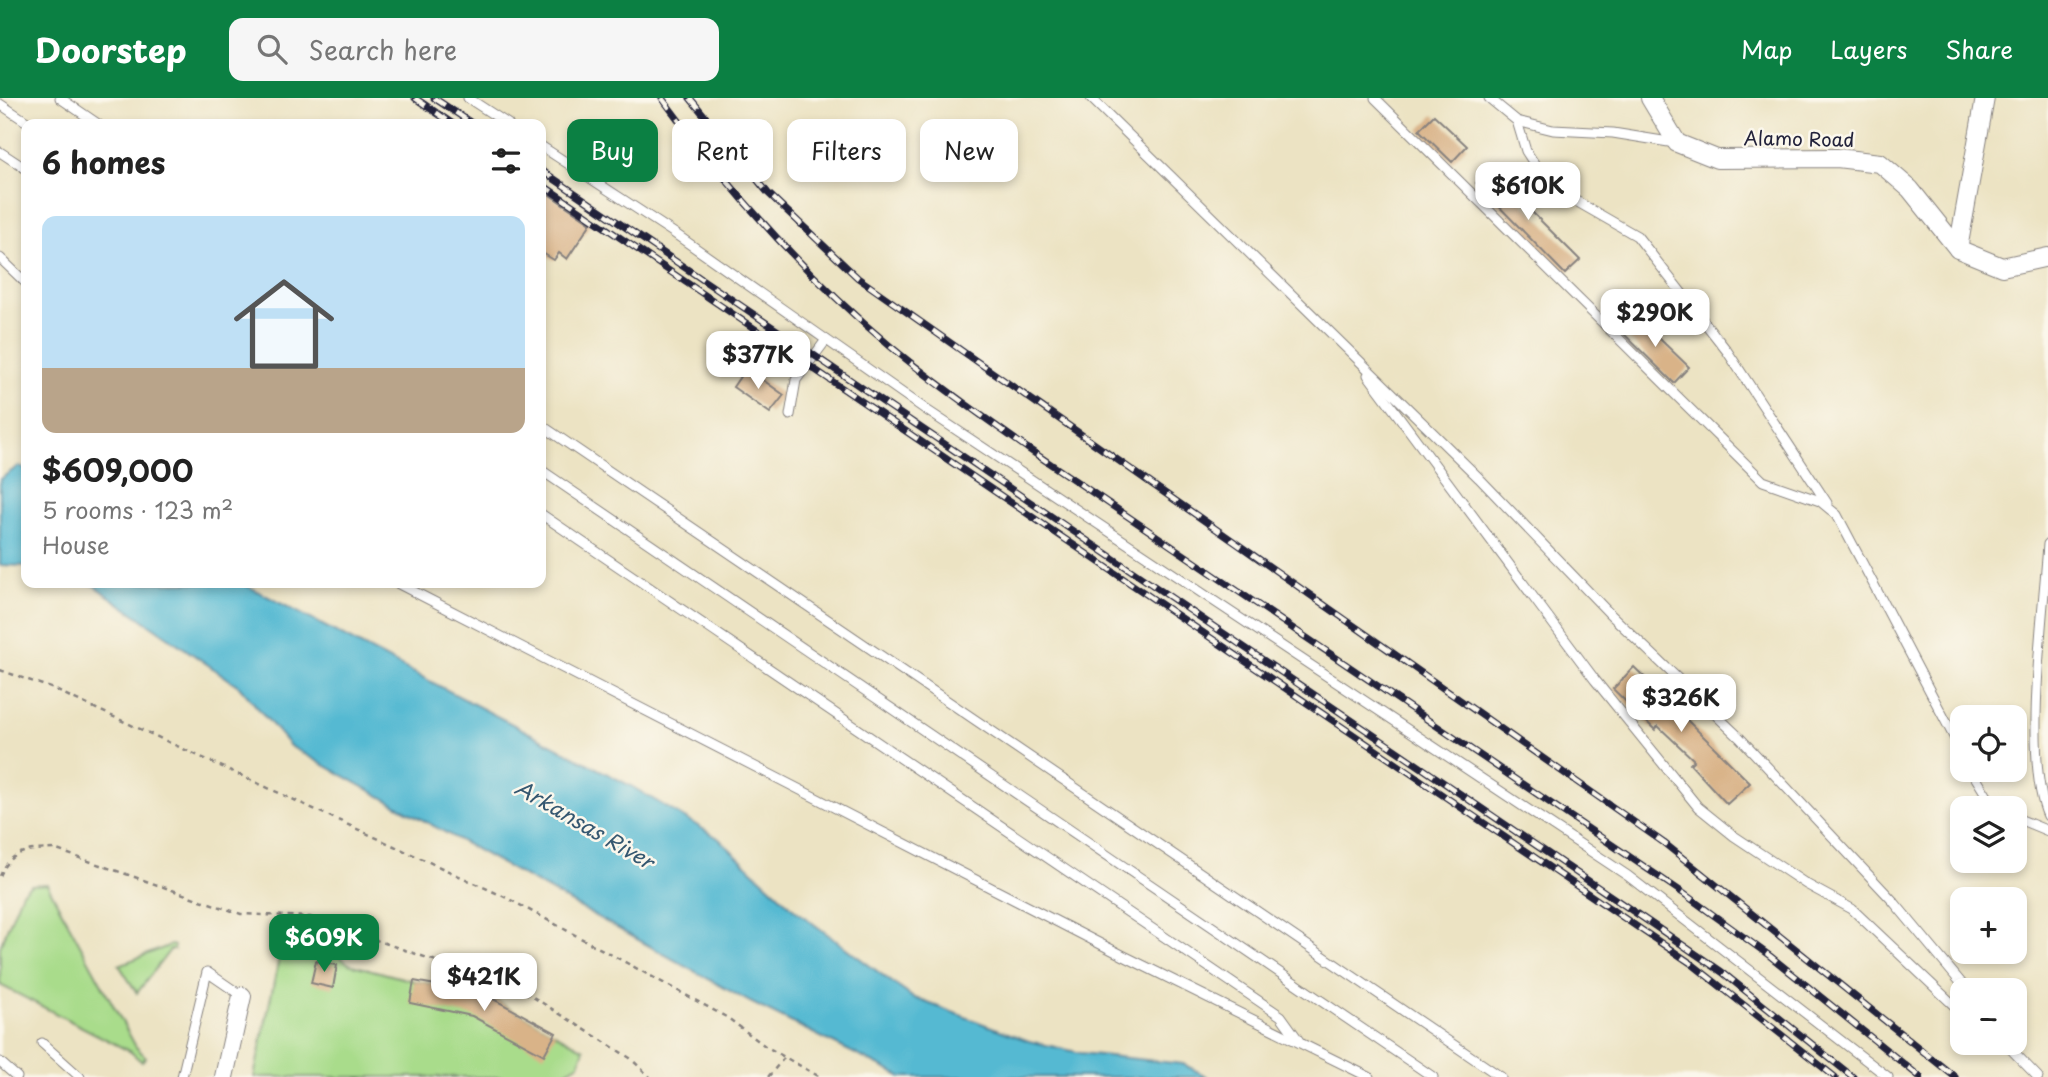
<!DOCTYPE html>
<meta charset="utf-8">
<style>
:root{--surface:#fff;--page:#f6f6f6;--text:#222;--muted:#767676;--line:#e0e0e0;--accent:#0b8043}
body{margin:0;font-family:"Playpen Sans",sans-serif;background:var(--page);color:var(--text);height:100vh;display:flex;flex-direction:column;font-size:26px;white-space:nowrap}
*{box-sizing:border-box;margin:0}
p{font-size:23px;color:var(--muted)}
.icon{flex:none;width:38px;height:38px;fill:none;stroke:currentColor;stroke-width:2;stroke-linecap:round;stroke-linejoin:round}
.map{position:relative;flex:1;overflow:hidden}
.side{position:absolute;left:21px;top:21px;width:525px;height:469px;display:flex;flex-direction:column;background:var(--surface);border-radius:14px;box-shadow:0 4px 10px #0003}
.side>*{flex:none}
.banner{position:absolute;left:567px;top:21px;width:665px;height:63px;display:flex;gap:14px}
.fabs{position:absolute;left:1950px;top:607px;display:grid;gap:14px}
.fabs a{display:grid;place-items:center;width:77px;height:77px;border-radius:14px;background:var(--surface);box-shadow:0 4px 10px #0003;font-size:35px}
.price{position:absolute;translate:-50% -60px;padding:0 16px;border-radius:14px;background:#fff;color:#222;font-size:23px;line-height:46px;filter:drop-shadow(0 2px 4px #0008)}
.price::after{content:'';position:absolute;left:50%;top:42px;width:21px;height:16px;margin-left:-10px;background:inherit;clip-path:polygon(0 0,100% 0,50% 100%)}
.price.on{background:var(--accent);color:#fff}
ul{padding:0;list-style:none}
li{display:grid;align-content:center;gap:14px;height:371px;padding:0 21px}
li+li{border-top:2px solid var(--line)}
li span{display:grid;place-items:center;height:217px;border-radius:14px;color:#555}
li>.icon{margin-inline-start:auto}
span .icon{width:126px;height:126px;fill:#fffc;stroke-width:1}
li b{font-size:30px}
h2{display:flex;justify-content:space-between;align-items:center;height:84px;padding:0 21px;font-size:30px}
.tag{padding:0 24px;border-radius:14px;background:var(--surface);box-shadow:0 4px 10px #0003;font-size:24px;line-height:63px}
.tag.on{background:var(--accent);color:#fff}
header{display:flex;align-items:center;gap:42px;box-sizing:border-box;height:98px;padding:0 35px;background:var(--accent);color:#fff}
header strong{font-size:33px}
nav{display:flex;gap:38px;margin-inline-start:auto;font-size:24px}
.search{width:490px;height:63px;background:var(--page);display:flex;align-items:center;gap:18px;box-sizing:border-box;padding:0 24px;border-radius:14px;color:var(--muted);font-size:26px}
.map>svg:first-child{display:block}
</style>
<header>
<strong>Doorstep</strong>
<div class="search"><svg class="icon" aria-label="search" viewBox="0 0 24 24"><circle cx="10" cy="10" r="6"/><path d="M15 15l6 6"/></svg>Search here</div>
<nav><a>Map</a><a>Layers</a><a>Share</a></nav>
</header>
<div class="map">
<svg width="2048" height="979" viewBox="0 0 2048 979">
<rect width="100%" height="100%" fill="#fbf7ec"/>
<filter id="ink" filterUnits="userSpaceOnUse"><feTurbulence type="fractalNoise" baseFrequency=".0143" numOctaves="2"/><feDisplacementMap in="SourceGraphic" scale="14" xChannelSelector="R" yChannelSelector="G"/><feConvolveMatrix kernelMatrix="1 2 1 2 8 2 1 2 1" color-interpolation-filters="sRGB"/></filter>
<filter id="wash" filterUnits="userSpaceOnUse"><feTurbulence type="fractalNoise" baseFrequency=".00686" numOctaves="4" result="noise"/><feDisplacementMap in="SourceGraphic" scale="28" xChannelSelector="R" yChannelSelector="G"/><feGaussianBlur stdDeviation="1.57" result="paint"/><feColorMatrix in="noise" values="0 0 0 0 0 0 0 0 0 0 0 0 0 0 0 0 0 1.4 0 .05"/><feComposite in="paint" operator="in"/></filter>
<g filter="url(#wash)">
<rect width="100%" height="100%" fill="#ece3c3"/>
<!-- green -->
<g fill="#a9dc8b" stroke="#667f63" stroke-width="2">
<path d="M47 786 136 949 146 959 142 964 131 954 0 887V849L22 794 31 787Z"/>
<path d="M282 846 338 857 349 866 414 883 484 896 584 951 579 966 557 979H254Z"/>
<path d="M171 847 174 848V852H170L137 895 119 867Z"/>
</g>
<!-- water -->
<g fill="#54b9d2" stroke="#3b6e86" stroke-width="2">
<path d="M19 368 26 372V468L0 467V381Z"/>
<path d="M90 485H242L631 688 718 740 795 812 912 899 1029 943 1081 955 1183 966 1208 979H902L750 904 290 648 240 589Z"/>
</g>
<g id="blocks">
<!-- building -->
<g fill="#d9b388">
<path d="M1434 17 1467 48 1452 64 1419 32Z"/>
<path d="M1489 71 1580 162 1565 176 1476 85Z"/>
<path d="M541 91 591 125 567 161 559 155 554 162 541 154Z"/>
<path d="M1635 217 1689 269 1674 285 1620 232Z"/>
<path d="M746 270 784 297 770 315 733 289Z"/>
<path d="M1634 569 1660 594 1663 591 1673 600 1669 604 1750 685 1727 706 1690 666 1694 662 1658 628 1655 632 1613 591Z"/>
<path d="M316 863 337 867 333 890 311 885Z"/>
<path d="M414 883 484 896 556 935 544 957 472 918 410 905Z"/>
</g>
</g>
</g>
<g filter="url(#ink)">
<use href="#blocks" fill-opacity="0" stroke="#87827f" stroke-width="2"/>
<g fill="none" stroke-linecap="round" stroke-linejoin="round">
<defs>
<g id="lane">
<path d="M60 0 98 26"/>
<path d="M468 0 508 26"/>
<path d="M1091 0 1479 380 1608 514 1740 640 1893 803 1967 892"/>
<path d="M1375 0 1763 383 1820 403 1837 417 1962 654"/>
<path d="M1489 0 1517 23 1553 32 1613 35 1675 45"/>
<path d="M0 6 30 26"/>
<path d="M1517 23 1526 53 1548 87 1637 138 1727 253 1827 405"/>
<path d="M541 48 674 135 925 311 1628 778 1888 979"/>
<path d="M0 54 26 71"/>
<path d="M0 160 26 185"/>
<path d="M1368 277 1595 582 1698 709 1734 738 1806 786 1852 811 1962 915"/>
<path d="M790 317 796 282 826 242"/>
<path d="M541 327 1501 979"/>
<path d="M541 372 1433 979"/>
<path d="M541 416 1281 918 1299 943"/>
<path d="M2048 446C2044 510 2023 663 2048 718"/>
<path d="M397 485 1124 858 1369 979"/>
<path d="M1971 672 1990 703 2000 710"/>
<path d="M2014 719 2048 733"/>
<path d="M42 945 80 979"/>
<path d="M2005 945 2038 979"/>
<path d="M0 964 17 979"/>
<path d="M182 979 207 874 242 898"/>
</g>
<g id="street">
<path d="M1650 0 1677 45 1717 61 1837 60 1880 65 1910 91 1958 151 2002 169 2048 159"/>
<path d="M1958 151 1985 0"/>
<path d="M224 979 242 898"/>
</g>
</defs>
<!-- lane casing -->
<use href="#lane" stroke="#87827f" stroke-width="11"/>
<!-- street casing -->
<use href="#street" stroke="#87827f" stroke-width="20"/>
<!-- path -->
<g stroke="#87827f" stroke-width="2.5" stroke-dasharray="5 5" stroke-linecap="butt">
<path d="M0 572 51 590 507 800 728 920 765 948 820 979"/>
<path d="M0 778C12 751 27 752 54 751L241 816 310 819 525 894 630 960 650 979"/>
<path d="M768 979 784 960"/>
</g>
<!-- lane -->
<use href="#lane" stroke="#fff" stroke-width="9"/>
<!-- street -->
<use href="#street" stroke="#fff" stroke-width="18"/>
<defs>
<g id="rail">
<path d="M415 0 453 26"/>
<path d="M434 0 473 26"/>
<path d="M662 0C728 90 804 176 890 248 934 285 981 317 1027 350L1683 795 1770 858 1920 979"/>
<path d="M690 0 768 95 858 180 1664 745 1955 979"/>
<path d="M541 72 1652 826 1722 874 1853 979"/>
<path d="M541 86 1692 866 1835 979"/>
</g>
</defs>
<!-- rail casing -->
<use href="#rail" stroke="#22223b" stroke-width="7"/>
<!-- rail -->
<use href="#rail" stroke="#fbf7ec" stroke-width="4.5" stroke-dasharray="13" stroke-linecap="butt"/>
</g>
</g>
<g text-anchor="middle" stroke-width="5" stroke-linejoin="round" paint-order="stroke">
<!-- street labels -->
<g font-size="19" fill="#22223b" stroke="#fbf7ec">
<text transform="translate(1799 41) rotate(1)" y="7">Alamo Road</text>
</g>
<!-- water labels -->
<g font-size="21" font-style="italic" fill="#345770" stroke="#fbf7ec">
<text transform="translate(584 727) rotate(30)" y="7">Arkansas River</text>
</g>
</g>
</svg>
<div class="fabs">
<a><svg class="icon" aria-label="locate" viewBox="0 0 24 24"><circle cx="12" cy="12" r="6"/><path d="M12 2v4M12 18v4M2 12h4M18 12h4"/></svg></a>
<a><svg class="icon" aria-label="layers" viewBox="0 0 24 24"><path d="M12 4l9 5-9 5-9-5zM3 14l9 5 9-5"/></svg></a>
<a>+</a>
<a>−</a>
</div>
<b class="price" style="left:1528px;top:124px">$610K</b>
<b class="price" style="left:1655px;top:251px">$290K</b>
<b class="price" style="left:758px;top:293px">$377K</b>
<b class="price" style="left:1681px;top:636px">$326K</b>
<b class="price on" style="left:324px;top:876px">$609K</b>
<b class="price" style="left:484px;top:915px">$421K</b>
<div class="banner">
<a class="tag on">Buy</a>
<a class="tag">Rent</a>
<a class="tag">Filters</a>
<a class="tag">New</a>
</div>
<section class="side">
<h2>6 homes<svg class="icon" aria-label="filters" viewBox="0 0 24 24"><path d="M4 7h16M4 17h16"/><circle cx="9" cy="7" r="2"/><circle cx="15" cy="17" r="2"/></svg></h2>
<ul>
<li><span style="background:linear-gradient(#bfe0f5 70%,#b9a48a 0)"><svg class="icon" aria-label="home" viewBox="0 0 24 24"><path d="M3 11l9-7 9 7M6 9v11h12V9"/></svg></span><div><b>$609,000</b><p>5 rooms · 123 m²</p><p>House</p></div></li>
</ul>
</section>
</div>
